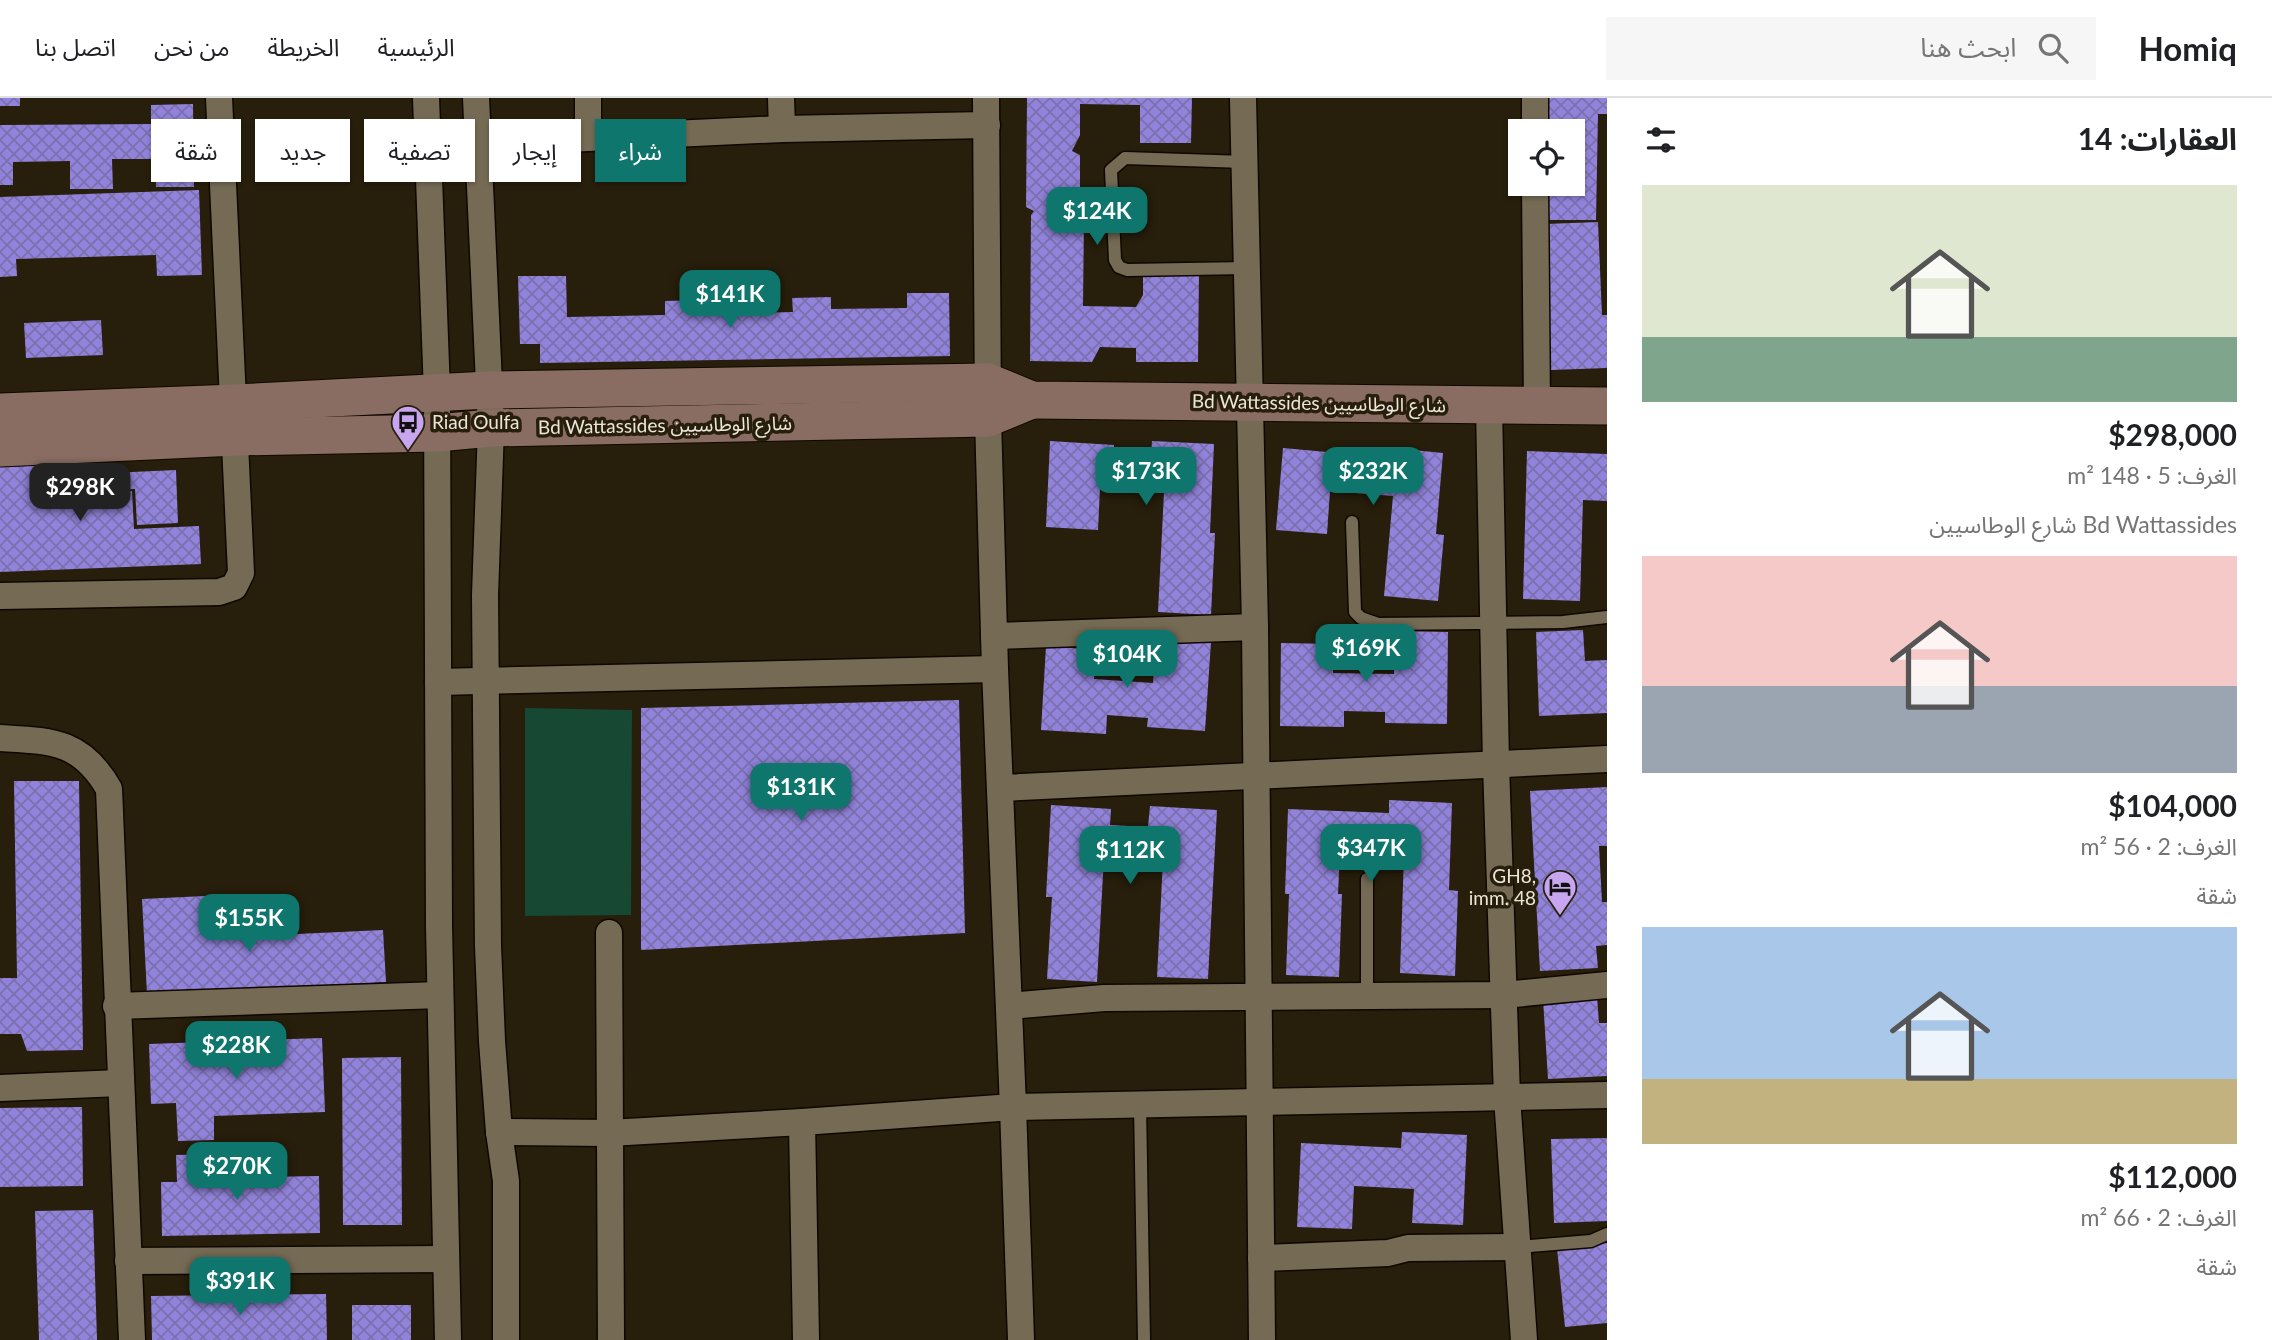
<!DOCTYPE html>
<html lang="ar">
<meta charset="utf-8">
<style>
:root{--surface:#fff;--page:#f6f6f6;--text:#202124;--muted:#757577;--line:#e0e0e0;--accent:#0f766e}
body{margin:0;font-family:Lato,"Noto Sans Arabic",sans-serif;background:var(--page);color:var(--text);direction:rtl;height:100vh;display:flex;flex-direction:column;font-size:26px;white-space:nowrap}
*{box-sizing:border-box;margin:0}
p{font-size:23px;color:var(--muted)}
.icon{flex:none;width:38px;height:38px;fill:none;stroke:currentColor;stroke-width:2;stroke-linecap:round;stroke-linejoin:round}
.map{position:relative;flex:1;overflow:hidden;direction:ltr}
.details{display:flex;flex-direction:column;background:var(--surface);width:665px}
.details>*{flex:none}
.guide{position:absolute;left:21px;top:21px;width:665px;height:63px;direction:rtl;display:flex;gap:14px}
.controls{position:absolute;left:1508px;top:21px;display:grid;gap:14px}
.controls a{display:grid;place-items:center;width:77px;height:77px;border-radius:0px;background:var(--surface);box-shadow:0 2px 5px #0004;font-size:35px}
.price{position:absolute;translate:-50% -60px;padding:0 16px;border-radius:14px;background:var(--accent);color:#fff;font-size:23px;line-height:46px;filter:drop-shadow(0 2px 4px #0008)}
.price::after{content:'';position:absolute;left:50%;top:42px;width:21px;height:16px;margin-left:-10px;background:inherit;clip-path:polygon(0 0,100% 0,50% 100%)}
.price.selected{background:#222;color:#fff}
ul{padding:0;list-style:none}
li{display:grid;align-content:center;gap:14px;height:371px;padding:0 35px}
li span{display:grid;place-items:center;height:217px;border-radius:0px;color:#555}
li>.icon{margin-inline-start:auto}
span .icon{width:126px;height:126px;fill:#fffc;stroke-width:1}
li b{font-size:30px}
h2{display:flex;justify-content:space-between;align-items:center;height:84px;padding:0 35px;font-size:30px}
.pill{padding:0 24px;border-radius:0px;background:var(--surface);box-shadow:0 2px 5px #0004;font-size:24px;line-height:63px}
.pill.selected{background:var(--accent);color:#fff}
header{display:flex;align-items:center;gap:42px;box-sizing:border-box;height:98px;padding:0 35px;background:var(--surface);border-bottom:2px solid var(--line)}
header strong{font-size:33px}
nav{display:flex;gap:38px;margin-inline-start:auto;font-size:24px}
.search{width:490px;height:63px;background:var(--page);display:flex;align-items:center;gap:18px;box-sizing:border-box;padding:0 24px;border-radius:0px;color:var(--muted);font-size:26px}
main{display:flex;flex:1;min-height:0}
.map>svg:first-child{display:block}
</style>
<header>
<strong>Homiq</strong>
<div class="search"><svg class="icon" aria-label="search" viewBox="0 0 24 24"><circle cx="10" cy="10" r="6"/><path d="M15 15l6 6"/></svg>ابحث هنا</div>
<nav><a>الرئيسية</a><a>الخريطة</a><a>من نحن</a><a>اتصل بنا</a></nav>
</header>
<main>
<section class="details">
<h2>العقارات: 14<svg class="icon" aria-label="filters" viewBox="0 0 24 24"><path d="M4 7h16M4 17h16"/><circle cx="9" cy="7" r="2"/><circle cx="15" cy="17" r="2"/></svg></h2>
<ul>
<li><span style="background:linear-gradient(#dfe7d0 70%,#7fa58c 0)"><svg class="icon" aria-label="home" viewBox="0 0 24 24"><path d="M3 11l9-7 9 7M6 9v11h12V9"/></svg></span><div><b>$298,000</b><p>الغرف: 5 · 148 m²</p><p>Bd Wattassides شارع الوطاسيين</p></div></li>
<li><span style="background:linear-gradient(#f6c9c9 60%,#9aa5b1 0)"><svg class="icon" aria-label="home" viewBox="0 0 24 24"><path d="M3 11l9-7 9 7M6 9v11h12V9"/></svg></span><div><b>$104,000</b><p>الغرف: 2 · 56 m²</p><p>شقة</p></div></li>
<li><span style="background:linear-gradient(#a9c7e8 70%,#c2b280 0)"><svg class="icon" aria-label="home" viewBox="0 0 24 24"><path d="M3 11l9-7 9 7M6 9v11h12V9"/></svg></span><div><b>$112,000</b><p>الغرف: 2 · 66 m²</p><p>شقة</p></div></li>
</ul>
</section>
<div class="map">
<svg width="1607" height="1242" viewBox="0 0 1607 1242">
<defs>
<pattern id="building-cross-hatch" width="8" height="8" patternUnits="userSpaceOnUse" patternTransform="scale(1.75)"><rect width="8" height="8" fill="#9183db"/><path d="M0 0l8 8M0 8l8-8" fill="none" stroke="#7b70ad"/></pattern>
</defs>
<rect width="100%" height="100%" fill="#271e0b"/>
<!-- park -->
<path fill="#164834" d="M525 610 632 612 631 817 525 818Z"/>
<!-- building -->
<g fill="url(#building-cross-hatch)">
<rect x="0" y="0" width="20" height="8"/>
<path d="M1027 0H1192L1191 45H1140V7L1080 6V37L1072 53 1080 57V106L1075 114 1084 119 1083 208 1136 209 1143 197V175L1199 176 1198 264H1136V250L1100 249 1092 264 1030 263 1031 117 1034 113 1026 109Z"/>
<path d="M1544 0H1607V16H1598L1596 122H1545V86H1573V33H1545Z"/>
<path d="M193 6 194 89H156L155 61H112L113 91H70V63L13 64V87H0V27L151 26V7Z"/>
<path d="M199 92 202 177 157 178 156 157 16 161 17 178 0 179V99Z"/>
<path d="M1598 124 1602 217H1607V270L1551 272 1545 126Z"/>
<path d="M518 178H566L567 219 665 217V203L705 202V216L793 214 792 200 831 199V211L907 210V195H949L950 258 540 265V246H520Z"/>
<path d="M101 222 103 257 26 260 24 225Z"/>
<path d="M1050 343 1114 347V354L1151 356 1152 343 1214 346 1210 435H1215L1211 517 1158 514 1164 394 1100 390 1098 432 1046 429Z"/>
<path d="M1383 349 1443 355 1436 436 1444 437 1438 503 1384 498 1393 398 1330 393 1327 436 1276 432 1283 350 1382 359Z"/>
<path d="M1527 353 1607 356V403L1583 402 1580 503 1523 501Z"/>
<path d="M109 365V394L132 393 134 431 199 428 201 466 0 474V369Z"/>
<path d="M176 372 178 425 137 427 135 391 111 392 110 375Z"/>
<path d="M1583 532 1585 563 1607 562V615L1539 618 1536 534Z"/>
<path d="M1395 533 1448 534 1447 626 1385 625V614L1344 613V629L1280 628 1281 545 1333 546V575L1394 576Z"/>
<path d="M1156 540 1211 544 1205 633 1147 629 1148 620 1107 617 1106 636 1041 632 1046 548 1096 552 1094 581 1153 585Z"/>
<path d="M959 602 965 835 641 852V610Z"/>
<path d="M14 683H79L83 952 27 953 21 936H0V880H17Z"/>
<path d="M1607 689V748H1599L1602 804H1607V847L1596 848 1598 870 1540 873 1530 693Z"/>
<path d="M1389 702 1452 705 1449 792 1458 793 1455 878 1400 875 1404 757 1340 754 1338 796H1342L1339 879 1286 877 1289 796H1285L1288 711 1389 715Z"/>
<path d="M1051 707 1111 711 1110 727 1148 729 1150 708 1217 712 1208 881 1157 879 1163 762 1104 759 1097 884 1047 881 1052 799H1046Z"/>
<path d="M205 798 208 840 383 832 386 884 147 896 142 801Z"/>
<path d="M1597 898 1599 925H1607V978L1548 981 1543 901Z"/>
<path d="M322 940 325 1014 214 1018V1042L178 1043 176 1005 151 1006 149 946Z"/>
<path d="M401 959 402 1127H343L342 960Z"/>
<path d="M82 1009 83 1088 0 1089V1010Z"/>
<path d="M1402 1034 1467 1037 1463 1127 1412 1125 1414 1091 1354 1088 1352 1131 1297 1129 1301 1045 1401 1050Z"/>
<path d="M1607 1040V1123L1554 1125 1551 1041Z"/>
<path d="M218 1056 219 1080 319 1078 320 1135 162 1138 161 1084H177L176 1057Z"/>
<path d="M93 1112 97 1242H39L35 1113Z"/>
<path d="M1607 1145V1225L1565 1229 1557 1150Z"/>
<path d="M326 1196 327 1242H152L151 1198Z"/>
<rect x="352" y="1207" width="59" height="35"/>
</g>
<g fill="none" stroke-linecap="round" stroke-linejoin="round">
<defs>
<g id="lane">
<path d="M1245 64 1125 60 1111 72 1115 162 1119 169 1127 172 1248 170"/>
<path d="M1352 424 1355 514 1361 520 1378 526 1563 524 1607 519"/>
<path d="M1367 781V899"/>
<path d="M1140 1006 1144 1242"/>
<path d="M1517 1149 1591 1143 1607 1136"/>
</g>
<g id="street">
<path d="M426 0 437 294 439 828 448 1242"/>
<path d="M476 0 491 330 485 497 488 848 492 943 499 1034 506 1083V1242"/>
<path d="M588 0V40"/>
<path d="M781 0 782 31"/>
<path d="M986 0 988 320 995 571 1013 1009 1607 997"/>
<path d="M1243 0 1255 529 1262 1242"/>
<path d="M1535 0V33"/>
<path d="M478 45 782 31 987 27"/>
<path d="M1535 86 1537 308"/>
<path d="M1489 308 1496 666 1507 999 1524 1242"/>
<path d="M0 498 219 494 234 489 241 475 219 0"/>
<path d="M994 538 1255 529"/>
<path d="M438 584 995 571"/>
<path d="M0 640C51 643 81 642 109 691L132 1242"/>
<path d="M1002 690 1607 661"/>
<path d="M609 835 611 1242"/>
<path d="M116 908 440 897"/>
<path d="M1009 908 1104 900 1504 897 1607 887"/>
<path d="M0 990 120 985"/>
<path d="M499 1034 609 1035 802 1024"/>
<path d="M1261 1160 1388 1155 1408 1150 1517 1149"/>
<path d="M128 1163 445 1161"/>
<path d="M806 1242 802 1024 1013 1009 1021 1242"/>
</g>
<g id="secondary">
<path d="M0 314 235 305 489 292 988 284 1032 302 1607 308"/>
<path d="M0 350 236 339 437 335 491 330 988 320 1032 302"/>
</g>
</defs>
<!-- lane casing -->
<use href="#lane" stroke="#100800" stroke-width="15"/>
<!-- street casing -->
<use href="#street" stroke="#100800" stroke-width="29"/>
<!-- secondary casing -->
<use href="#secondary" stroke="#100800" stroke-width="39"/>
<!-- lane -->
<use href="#lane" stroke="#756b55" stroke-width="12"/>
<!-- street -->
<use href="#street" stroke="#756b55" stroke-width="26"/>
<!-- secondary -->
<use href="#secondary" stroke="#8a6d62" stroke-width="37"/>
</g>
<!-- icons -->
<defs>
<symbol id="bus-pin" viewBox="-11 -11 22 30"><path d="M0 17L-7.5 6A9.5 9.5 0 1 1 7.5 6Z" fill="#c7a6ef" stroke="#271e0b"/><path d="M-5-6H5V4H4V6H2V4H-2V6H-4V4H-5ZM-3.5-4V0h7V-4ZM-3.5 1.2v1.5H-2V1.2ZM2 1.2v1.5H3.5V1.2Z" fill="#111"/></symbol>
<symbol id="hotel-pin" viewBox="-11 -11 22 30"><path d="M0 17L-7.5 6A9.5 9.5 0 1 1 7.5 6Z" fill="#c7a6ef" stroke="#271e0b"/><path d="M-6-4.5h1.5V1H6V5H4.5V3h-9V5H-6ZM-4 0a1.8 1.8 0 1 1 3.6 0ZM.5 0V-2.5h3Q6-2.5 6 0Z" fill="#111"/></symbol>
</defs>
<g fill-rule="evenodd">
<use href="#bus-pin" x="389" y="305" width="38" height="52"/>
<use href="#hotel-pin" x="1541" y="770" width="38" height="52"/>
</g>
<g text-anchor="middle" stroke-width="7" stroke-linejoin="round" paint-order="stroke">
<!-- street labels -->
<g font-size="19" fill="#ece6da" stroke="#271e0b">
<text transform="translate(1319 305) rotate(1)" y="7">Bd Wattassides شارع الوطاسيين</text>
<text transform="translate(665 327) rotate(-1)" y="7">Bd Wattassides شارع الوطاسيين</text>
</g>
<!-- poi labels -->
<g font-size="19" fill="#ece6da" stroke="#271e0b" text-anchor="start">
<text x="432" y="331">Riad Oulfa</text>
<text x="1536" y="785" text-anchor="end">GH8,<tspan x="1536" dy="22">imm. 48</tspan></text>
</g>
</g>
</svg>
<div class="controls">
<a><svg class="icon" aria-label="locate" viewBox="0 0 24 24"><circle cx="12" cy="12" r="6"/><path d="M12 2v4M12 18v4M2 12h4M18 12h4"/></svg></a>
</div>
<b class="price" style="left:1097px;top:149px">$124K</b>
<b class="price" style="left:730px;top:232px">$141K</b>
<b class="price" style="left:1146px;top:409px">$173K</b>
<b class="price" style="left:1373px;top:409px">$232K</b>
<b class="price selected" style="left:80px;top:425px">$298K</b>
<b class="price" style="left:1366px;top:586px">$169K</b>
<b class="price" style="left:1127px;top:592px">$104K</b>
<b class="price" style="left:801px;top:725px">$131K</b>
<b class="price" style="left:1371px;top:786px">$347K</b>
<b class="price" style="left:1130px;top:788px">$112K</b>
<b class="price" style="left:249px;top:856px">$155K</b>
<b class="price" style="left:236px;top:983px">$228K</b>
<b class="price" style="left:237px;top:1104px">$270K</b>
<b class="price" style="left:240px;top:1219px">$391K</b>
<div class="guide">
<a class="pill selected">شراء</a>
<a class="pill">إيجار</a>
<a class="pill">تصفية</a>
<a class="pill">جديد</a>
<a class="pill">شقة</a>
</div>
</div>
</main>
